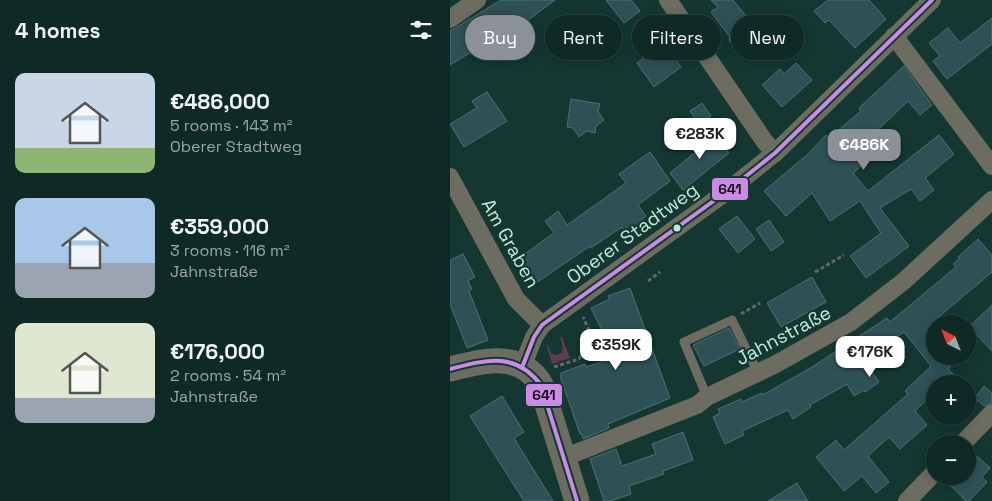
<!DOCTYPE html>
<meta charset="utf-8">
<style>
:root{--surface:#0f2925;--page:#18312d;--text:#f1f3f6;--muted:#9ba6a7;--line:#2f4542;--accent:#8c9099}
body{margin:0;font-family:"Space Grotesk",sans-serif;background:var(--page);color:var(--text);height:100vh;display:flex;flex-direction:column;font-size:19px;white-space:nowrap}
*{box-sizing:border-box;margin:0}
p{font-size:16px;color:var(--muted)}
.icon{flex:none;width:28px;height:28px;fill:none;stroke:currentColor;stroke-width:2;stroke-linecap:round;stroke-linejoin:round}
.map{position:relative;flex:1;overflow:hidden}
.details{display:flex;flex-direction:column;background:var(--surface);width:450px}
.details>*{flex:none}
.top-card{position:absolute;left:15px;top:15px;width:451px;height:45px;display:flex;gap:10px}
.needle{width:32px;rotate:318deg}
.buttons{position:absolute;left:476px;top:315px;display:grid;gap:10px}
.buttons a{display:grid;place-items:center;width:50px;height:50px;border-radius:50%;background:var(--surface);box-shadow:0 2px 12px #0003,0 0 0 1px var(--line);font-size:25px}
.price{position:absolute;translate:-50% -42px;padding:0 11px;border-radius:10px;background:#fff;color:#222;font-size:16px;line-height:32px;filter:drop-shadow(0 1px 2px #0008)}
.price::after{content:'';position:absolute;left:50%;top:30px;width:15px;height:11px;margin-left:-8px;background:inherit;clip-path:polygon(0 0,100% 0,50% 100%)}
.price.on{background:var(--accent);color:#fff}
ul{padding:0;list-style:none}
li{display:flex;align-items:center;gap:15px;height:125px;padding:0 15px}
li span{display:grid;place-items:center;flex:none;width:140px;height:100px;border-radius:10px;color:#555}
li>.icon{margin-inline-start:auto}
span .icon{width:60px;height:60px;fill:#fffc;stroke-width:1}
li b{font-size:21px}
h2{display:flex;justify-content:space-between;align-items:center;height:60px;padding:0 15px;font-size:21px}
.tag{padding:0 18px;border-radius:22px;background:var(--surface);box-shadow:0 2px 12px #0003,0 0 0 1px var(--line);font-size:18px;line-height:45px}
.tag.on{background:var(--accent);color:#fff}
main{display:flex;flex:1;min-height:0}
.map>svg:first-child{display:block}
</style>
<main>
<section class="details">
<h2>4 homes<svg class="icon" aria-label="filters" viewBox="0 0 24 24"><path d="M4 7h16M4 17h16"/><circle cx="9" cy="7" r="2"/><circle cx="15" cy="17" r="2"/></svg></h2>
<ul>
<li><span style="background:linear-gradient(#c9d6e8 75%,#8fb573 0)"><svg class="icon" aria-label="home" viewBox="0 0 24 24"><path d="M3 11l9-7 9 7M6 9v11h12V9"/></svg></span><div><b>€486,000</b><p>5 rooms · 143 m²</p><p>Oberer Stadtweg</p></div></li>
<li><span style="background:linear-gradient(#a9c7e8 65%,#9aa5b1 0)"><svg class="icon" aria-label="home" viewBox="0 0 24 24"><path d="M3 11l9-7 9 7M6 9v11h12V9"/></svg></span><div><b>€359,000</b><p>3 rooms · 116 m²</p><p>Jahnstraße</p></div></li>
<li><span style="background:linear-gradient(#dfe7d0 75%,#9aa5b1 0)"><svg class="icon" aria-label="home" viewBox="0 0 24 24"><path d="M3 11l9-7 9 7M6 9v11h12V9"/></svg></span><div><b>€176,000</b><p>2 rooms · 54 m²</p><p>Jahnstraße</p></div></li>
</ul>
</section>
<div class="map">
<svg width="542" height="501" viewBox="0 0 542 501">
<rect width="100%" height="100%" fill="#143731"/>
<!-- green -->
<path fill="#603c4b" d="M112 337 120 358 102 364 97 347 98 345 101 353 105 355C116 354 113 346 110 338Z"/>
<!-- building -->
<g fill="#2e5156" stroke="#4f6f75">
<path d="M51 0H105L66 29 68 33 55 41 51 34 0 65V31Z"/>
<path d="M156 0H181L190 11 174 23Z"/>
<path d="M261 0H283L309 32 287 49 279 40 280 37 261 12 268 7Z"/>
<path d="M378 0H419L436 19 405 48 379 20 375 23 364 11Z"/>
<path d="M542 18V44L497 79 483 61 490 56 479 43 498 28 510 43Z"/>
<path d="M213 43 231 67 204 87 187 63Z"/>
<path d="M346 63 362 80 332 107 312 85 330 69 334 74Z"/>
<path d="M454 66 482 105 470 115 458 101 413 144 423 156 403 173 418 191 489 135 504 154 475 178 484 190 470 201 461 189 430 208 459 246 416 278 400 256 431 233 410 201 380 221 362 193 336 216 314 191 358 154 376 135 379 138 411 111 409 108Z"/>
<path d="M37 92 57 121 14 147 0 124 27 108 22 101Z"/>
<path d="M121 99 150 104 148 111 154 120 146 126 145 133 137 131 129 137 123 128 117 127Z"/>
<path d="M252 103 261 116 249 124 240 111Z"/>
<path d="M260 130 279 153 233 190 220 173 248 150 243 144Z"/>
<path d="M200 152 220 181 188 205 196 216 190 221 193 226 178 236 172 227 141 248 140 246 86 283 69 258 104 233 95 221 108 211 117 225 176 183 169 174Z"/>
<path d="M287 216 305 239 288 253 269 229Z"/>
<path d="M319 220 334 242 321 251 306 229Z"/>
<path d="M528 239 542 255V272L485 320V356H509L498 369 513 384H485V392L465 411 477 425 450 449 439 437 418 456 439 482 426 493 412 476 394 491 366 457 386 440 394 450 458 394 455 391 481 366 454 332 421 354 426 362 419 367 429 382 415 392 414 390 404 396 397 384 360 405 361 407 343 419 338 410 292 431 294 435 275 444 263 417 270 413 268 409 291 399 292 402 312 393 313 395 362 367 437 318 440 322 506 267 503 264 510 258 508 257Z"/>
<path d="M13 254 25 277 18 281 22 289 19 291 38 340 17 348 0 304V260Z"/>
<path d="M362 277 376 302 331 327 317 303Z"/>
<path d="M180 288 220 398 158 424 159 428 133 439 132 434H130L111 379V373L135 364 136 367 165 357 141 308 160 299 158 296Z"/>
<path d="M542 305V351L519 327Z"/>
<path d="M279 328 290 349 254 366 243 345Z"/>
<path d="M534 386 542 393V403L534 406 525 398Z"/>
<path d="M52 396 74 432 64 438 103 501H74L20 416Z"/>
<path d="M233 432 243 460 213 471 214 474 179 486 181 494 160 501H154L140 459 166 449 172 466 206 454 202 444Z"/>
<path d="M527 456 540 468 532 477 537 482 519 501H516L500 485 508 476H518V466Z"/>
<path d="M347 483 358 501H318Z"/>
</g>
<g fill="none" stroke-linecap="round" stroke-linejoin="round">
<!-- path -->
<g stroke="#626a63" stroke-width="3" stroke-dasharray="4 2.5" stroke-linecap="butt">
<path d="M365 272 394 255"/>
<path d="M198 281 210 272"/>
<path d="M291 314 310 303"/>
<path d="M104 367 129 359 142 337 133 317"/>
</g>
<!-- lane -->
<path stroke="#6d6c61" stroke-width="9" d="M257 397 234 342 282 320 308 373"/>
<!-- street -->
<g stroke="#6d6c61" stroke-width="18">
<path d="M218 0 315 142 325 153"/>
<path d="M0 19 27 0"/>
<path d="M444 36 542 166"/>
<path d="M0 177 66 299 92 325"/>
<path d="M73 365 84 337 92 325 276 192 325 153 482 0"/>
<path d="M512 444 542 413"/>
<path d="M113 458 247 405 257 397 326 364 401 322 454 281 542 200"/>
<path d="M457 501 485 472"/>
</g>
<!-- secondary -->
<path stroke="#6c6d61" stroke-width="25" d="M0 369C32 361 71 350 91 385L127 501"/>
<defs>
<g id="bus-1">
<path d="M73 365 84 337 92 325 276 192 325 153 482 0"/>
<path d="M0 369C36 360 65 351 91 385L127 501"/>
</g>
</defs>
<!-- bus-1 casing -->
<use href="#bus-1" stroke="#163830" stroke-width="8"/>
<!-- bus-1 -->
<use href="#bus-1" stroke="#ca8be6" stroke-width="4"/>
</g>
<!-- markers -->
<circle fill="#bcecde" stroke="#163830" stroke-width="2" cx="227" cy="228" r="4.5"/>
<g text-anchor="middle" stroke-width="4.5" stroke-linejoin="round" paint-order="stroke">
<!-- street labels -->
<g font-size="19" fill="#bcecde" stroke="#163830">
<text transform="translate(182 233) rotate(-36)" y="7">Oberer Stadtweg</text>
<text transform="translate(61 243) rotate(61)" y="7">Am Graben</text>
<text transform="translate(333 335) rotate(-28)" y="7">Jahnstraße</text>
</g>
</g>
<g stroke="#163830" stroke-width="2">
<rect x="261" y="177" width="38" height="24" rx="5" fill="#ca8be6"/>
<rect x="75" y="383" width="38" height="24" rx="5" fill="#ca8be6"/>
</g>
<g font-size="14" text-anchor="middle" font-weight="bold" fill="#111">
<text x="280" y="194">641</text>
<text x="94" y="400">641</text>
</g>
</svg>
<div class="buttons">
<a><svg class="needle" viewBox="-14 -14 28 28"><path d="M0-13l5 13h-10z" fill="#e53935"/><path d="M0 13l5-13h-10z" fill="#9ba6a7"/></svg></a>
<a>+</a>
<a>−</a>
</div>
<b class="price" style="left:250px;top:160px">€283K</b>
<b class="price on" style="left:414px;top:171px">€486K</b>
<b class="price" style="left:166px;top:371px">€359K</b>
<b class="price" style="left:420px;top:378px">€176K</b>
<div class="top-card">
<a class="tag on">Buy</a>
<a class="tag">Rent</a>
<a class="tag">Filters</a>
<a class="tag">New</a>
</div>
</div>
</main>
